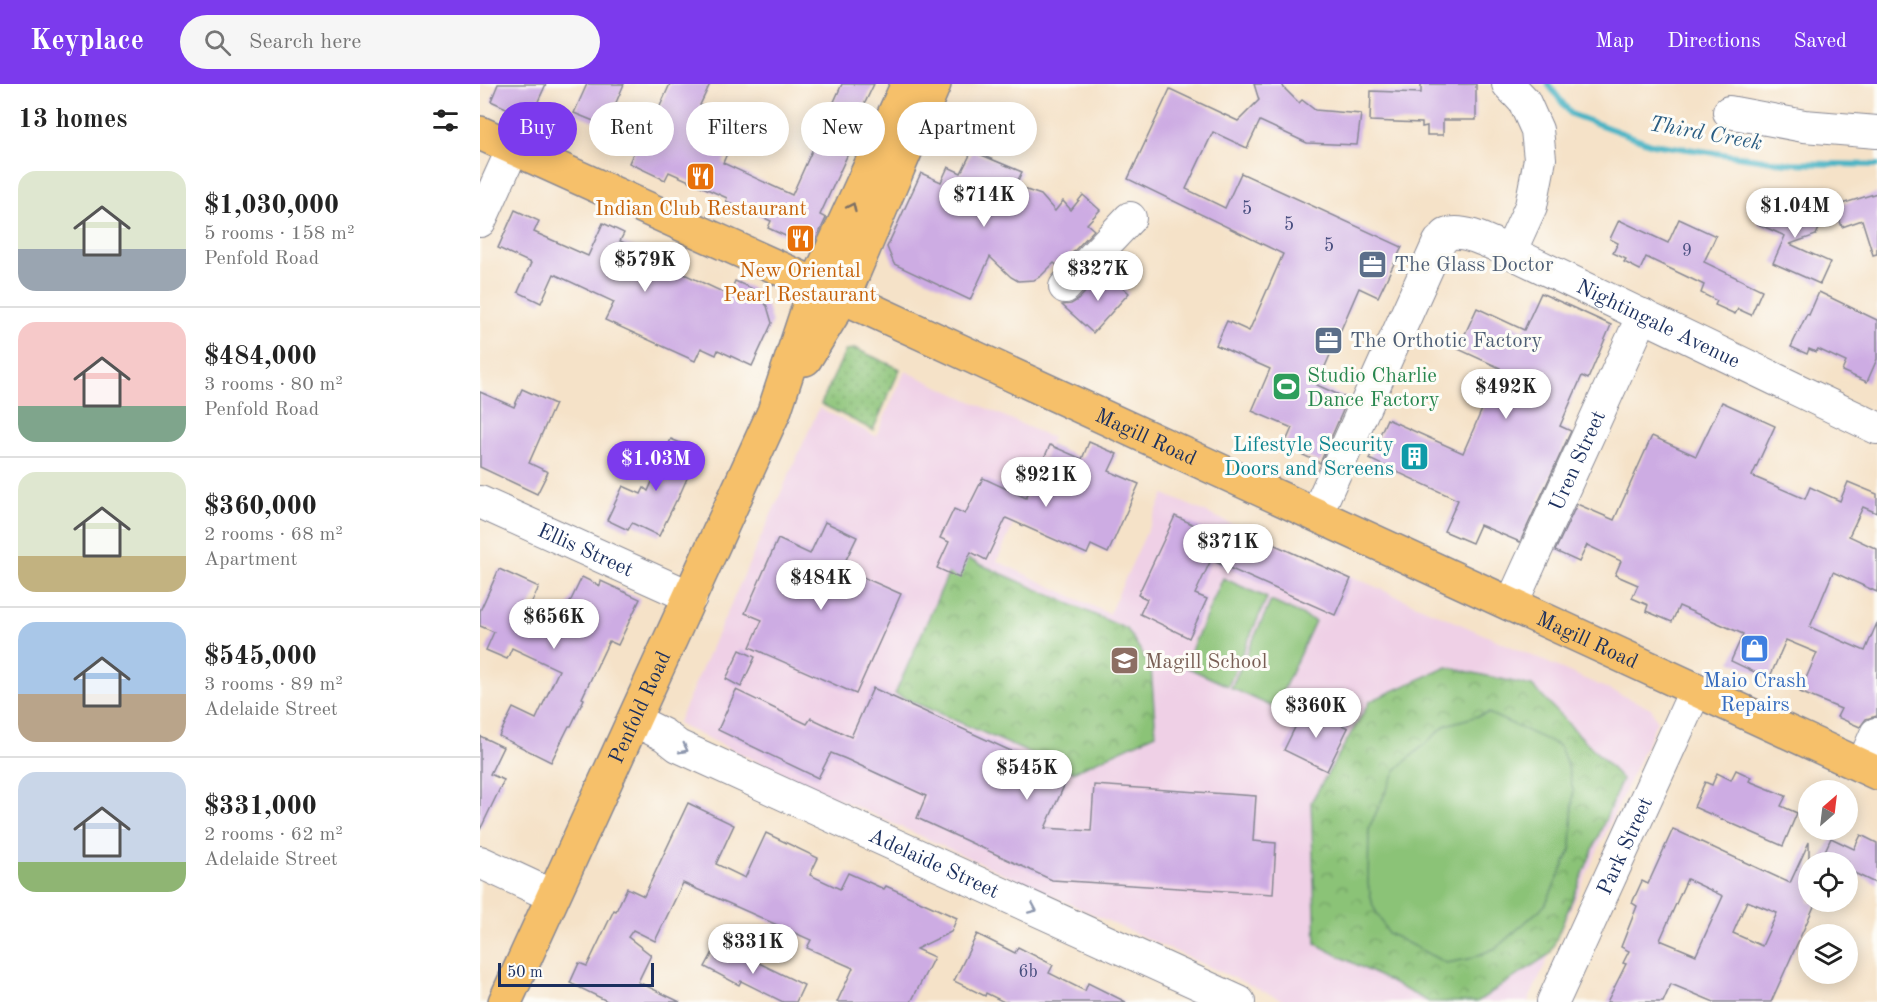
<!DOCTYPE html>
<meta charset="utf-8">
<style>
:root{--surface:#fff;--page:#f6f6f6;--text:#222;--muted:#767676;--line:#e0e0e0;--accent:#7c3aed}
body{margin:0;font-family:"Old Standard TT",serif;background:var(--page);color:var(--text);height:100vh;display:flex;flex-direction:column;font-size:22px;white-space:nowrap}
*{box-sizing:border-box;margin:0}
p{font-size:20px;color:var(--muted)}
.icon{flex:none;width:33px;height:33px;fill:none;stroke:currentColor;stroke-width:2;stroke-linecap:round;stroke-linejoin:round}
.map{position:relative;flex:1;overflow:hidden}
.drawer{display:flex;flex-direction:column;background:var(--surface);width:480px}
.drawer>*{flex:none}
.banner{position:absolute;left:18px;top:18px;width:570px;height:54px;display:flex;gap:12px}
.needle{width:39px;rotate:28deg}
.buttons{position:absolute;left:1318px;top:696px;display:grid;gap:12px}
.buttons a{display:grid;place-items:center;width:60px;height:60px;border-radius:50%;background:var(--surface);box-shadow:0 3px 15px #0003;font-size:30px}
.scale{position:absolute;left:18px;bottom:15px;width:156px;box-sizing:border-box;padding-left:6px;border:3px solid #1b2f5e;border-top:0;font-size:16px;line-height:21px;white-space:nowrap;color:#1b2f5e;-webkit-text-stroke:4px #fdfcf7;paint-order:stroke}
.price{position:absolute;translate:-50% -51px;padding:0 14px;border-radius:21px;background:#fff;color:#222;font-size:20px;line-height:39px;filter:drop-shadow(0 2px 3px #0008)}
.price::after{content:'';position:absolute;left:50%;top:36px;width:18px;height:14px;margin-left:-9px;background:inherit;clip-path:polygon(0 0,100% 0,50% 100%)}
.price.current{background:var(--accent);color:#fff}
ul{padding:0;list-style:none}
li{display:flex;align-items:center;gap:18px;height:150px;padding:0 18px}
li+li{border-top:2px solid var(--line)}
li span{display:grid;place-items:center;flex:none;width:168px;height:120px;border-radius:18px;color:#555}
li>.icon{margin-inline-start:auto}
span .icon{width:72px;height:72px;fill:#fffc;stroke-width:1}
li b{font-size:26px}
h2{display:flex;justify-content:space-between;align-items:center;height:72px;padding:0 18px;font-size:26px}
.tag{padding:0 21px;border-radius:27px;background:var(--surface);box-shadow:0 3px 15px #0003;font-size:21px;line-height:54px}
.tag.current{background:var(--accent);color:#fff}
header{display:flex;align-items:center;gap:36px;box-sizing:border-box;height:84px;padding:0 30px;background:var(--accent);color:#fff}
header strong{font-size:28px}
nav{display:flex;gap:33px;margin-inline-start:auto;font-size:21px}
.search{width:420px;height:54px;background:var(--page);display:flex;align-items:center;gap:15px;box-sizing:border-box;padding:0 21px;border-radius:33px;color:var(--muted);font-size:22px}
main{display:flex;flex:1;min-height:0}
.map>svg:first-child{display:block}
</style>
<header>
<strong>Keyplace</strong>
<div class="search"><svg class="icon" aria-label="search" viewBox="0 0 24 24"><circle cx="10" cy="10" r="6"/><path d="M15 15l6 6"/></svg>Search here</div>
<nav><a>Map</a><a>Directions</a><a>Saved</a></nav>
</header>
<main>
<section class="drawer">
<h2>13 homes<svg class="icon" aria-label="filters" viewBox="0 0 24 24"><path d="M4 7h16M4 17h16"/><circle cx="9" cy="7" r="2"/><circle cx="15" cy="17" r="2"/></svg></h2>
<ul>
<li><span style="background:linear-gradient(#dfe7d0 65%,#9aa5b1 0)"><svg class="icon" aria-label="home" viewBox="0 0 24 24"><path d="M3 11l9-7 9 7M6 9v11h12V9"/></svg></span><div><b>$1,030,000</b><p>5 rooms · 158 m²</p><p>Penfold Road</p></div></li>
<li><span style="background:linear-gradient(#f6c9c9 70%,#7fa58c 0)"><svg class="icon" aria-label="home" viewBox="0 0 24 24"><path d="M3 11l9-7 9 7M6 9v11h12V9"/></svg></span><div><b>$484,000</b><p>3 rooms · 80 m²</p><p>Penfold Road</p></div></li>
<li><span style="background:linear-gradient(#dfe7d0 70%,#c2b280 0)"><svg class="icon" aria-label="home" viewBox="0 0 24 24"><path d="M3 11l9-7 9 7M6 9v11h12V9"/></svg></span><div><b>$360,000</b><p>2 rooms · 68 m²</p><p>Apartment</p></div></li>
<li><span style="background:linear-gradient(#a9c7e8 60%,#b9a48a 0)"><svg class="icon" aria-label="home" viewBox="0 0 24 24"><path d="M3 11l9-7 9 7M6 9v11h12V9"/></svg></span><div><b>$545,000</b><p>3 rooms · 89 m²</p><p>Adelaide Street</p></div></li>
<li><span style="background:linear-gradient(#c9d6e8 75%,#8fb573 0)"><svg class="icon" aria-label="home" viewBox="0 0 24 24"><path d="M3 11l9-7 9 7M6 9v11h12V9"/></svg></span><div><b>$331,000</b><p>2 rooms · 62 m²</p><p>Adelaide Street</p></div></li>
</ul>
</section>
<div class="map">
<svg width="1397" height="918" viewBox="0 0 1397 918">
<defs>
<pattern id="park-crowns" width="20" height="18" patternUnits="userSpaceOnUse" patternTransform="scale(1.5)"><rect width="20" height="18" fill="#8bc377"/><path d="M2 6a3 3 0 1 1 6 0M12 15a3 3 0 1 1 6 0" fill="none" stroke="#719f65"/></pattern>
<pattern id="garden-dots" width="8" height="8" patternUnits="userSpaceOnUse" patternTransform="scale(1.5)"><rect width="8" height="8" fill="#8bc377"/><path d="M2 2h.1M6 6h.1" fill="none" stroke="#719f65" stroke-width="1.8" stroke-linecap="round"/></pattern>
</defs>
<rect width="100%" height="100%" fill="#fdfcf7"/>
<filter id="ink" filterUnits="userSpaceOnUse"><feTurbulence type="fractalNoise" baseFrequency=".0167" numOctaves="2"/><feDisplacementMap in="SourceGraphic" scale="12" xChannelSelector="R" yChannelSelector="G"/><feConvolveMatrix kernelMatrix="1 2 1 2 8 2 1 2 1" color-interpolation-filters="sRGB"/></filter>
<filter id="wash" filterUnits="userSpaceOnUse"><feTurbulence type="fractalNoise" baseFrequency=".008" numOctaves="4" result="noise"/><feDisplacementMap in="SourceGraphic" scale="24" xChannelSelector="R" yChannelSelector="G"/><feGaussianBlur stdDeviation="1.35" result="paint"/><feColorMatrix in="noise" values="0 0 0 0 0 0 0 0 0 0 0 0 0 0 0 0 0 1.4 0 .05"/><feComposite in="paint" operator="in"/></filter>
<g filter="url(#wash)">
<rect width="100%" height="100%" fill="#f5e2c8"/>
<!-- built -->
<path fill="#efd0e6" d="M425 287 572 354 517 477 629 530 684 410 1171 624 1177 637 1048 918H807L350 711 197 640 339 324 396 352Z"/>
<!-- park -->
<g fill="url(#park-crowns)" stroke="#53796a" stroke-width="1.5">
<path d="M477 470 647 545 671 583 676 650 593 688 415 610Z"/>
<path d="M967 583 1052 602 1142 695 1070 870 997 918H949L836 860 831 718 890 617Z"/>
</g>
<!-- garden -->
<path fill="url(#garden-dots)" stroke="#53796a" stroke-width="1.5" d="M376 265 420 285 393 346 341 320 366 266Z"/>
<!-- pitch -->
<g fill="#8bc377" stroke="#53796a" stroke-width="1.5">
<path d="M743 494 787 514 748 602 704 582Z"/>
<path d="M791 517 835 537 795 624 751 604Z"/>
<path d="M1008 629 1080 662 1089 687 1093 707 1091 766 1065 821 1016 864 989 875 966 879 908 849 893 822 888 800 889 744 916 686 966 641Z"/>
</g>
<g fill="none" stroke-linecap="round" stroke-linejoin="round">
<!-- stream -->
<path stroke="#47b3c4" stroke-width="6" d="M1068 0 1091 30 1172 60 1306 79 1397 81"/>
</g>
<g id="blocks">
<!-- building -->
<g fill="#cdace3" fill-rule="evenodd">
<path d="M18 0H66L50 35 11 17Z"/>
<path d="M107 0H144L126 42 94 29Z"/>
<path d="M190 0H230L220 21 260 39 243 79 312 111 362 0H394L383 23 388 26 340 131 346 134 332 164 288 144 291 137 246 117 247 114 189 88 185 96 149 79 161 52 166 53Z"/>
<path d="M774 0H802L804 4 819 19 822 16 835 26 881 30 877 61 827 59 780 37 767 64 733 48 706 105 745 124 761 89 922 163 898 213 879 204 837 301 868 315 840 379 804 362 812 344 772 327 790 285 736 261 747 237 769 247 803 170 648 95 690 5 758 37 779 16Z"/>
<path d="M941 0H996V36H963V51H947V42L942 43V39L890 37 891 7 941 9Z"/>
<path d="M492 67 542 88 535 102 561 111 575 127 583 117 591 126 603 111 620 126 607 140 614 146 579 183 574 179 561 192 554 196 538 197 531 193 510 173 490 216 414 180 407 163 441 89 461 98 468 83 481 89Z"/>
<path d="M1397 109V170L1393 171 1382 136 1362 143 1355 122Z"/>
<path d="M1291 112 1343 136 1336 151 1310 160 1350 178 1340 200 1293 179 1305 152 1278 140Z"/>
<path d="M35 126 59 137 54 148 108 172 123 139 144 149 140 157 193 181 191 184 249 211 255 197 271 204 287 222 292 239 272 282 238 266 236 271 221 264 215 277 125 236 134 218 74 190 61 219 38 208 51 179 18 164Z"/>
<path d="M1199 135 1236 152 1224 178 1282 206 1271 231 1258 225 1255 230 1235 221 1237 217 1221 209 1224 201 1166 173 1160 186 1144 178 1146 175 1133 169 1138 159 1130 155 1139 136 1188 159Z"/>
<path d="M625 187 649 209 613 249 582 221 591 220 598 216Z"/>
<path d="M1339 208 1397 236V275L1387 298 1362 287 1366 278 1338 265 1336 268 1329 265 1327 270 1311 263 1327 230 1329 231Z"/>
<path d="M1061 209 1131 241 1108 295 1102 292 1080 342 1091 347 1040 458 1000 441 992 459 964 447 978 416 889 375 907 335 983 369 1020 284 978 265 997 224 1044 246Z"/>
<path d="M42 305 75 320 49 379 68 388 57 410 0 383V308L34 323Z"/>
<path d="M1242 318 1295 342 1272 392 1325 415 1330 403 1360 417 1368 398 1397 410V429L1383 423 1369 452 1397 465V508L1353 488 1330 543 1385 567 1397 539V632L1386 635 1380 643 1357 633 1361 625 1320 608 1337 569 1306 556 1289 595 1251 577 1263 550 1199 522 1192 538 1166 527 1168 521 1152 514 1158 501 1135 491 1141 477 1107 461 1099 478 1075 467 1097 420 1134 436 1172 352 1216 372Z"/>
<path d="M191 355 219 367 197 417H196L179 452 152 439 148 446 127 436 143 402 161 410 164 404 168 407Z"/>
<path d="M609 358 637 370 629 387 659 400 628 469 611 461 607 470 526 434 506 476 491 468 479 494 457 484 469 458 460 454 474 425 485 430 503 394 546 414 570 361 602 375Z"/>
<path d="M695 432 769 467 775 452 871 495 855 531 731 476 715 510 727 515 709 554 660 530 667 515 658 511Z"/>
<path d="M345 438 377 453 362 484 421 510 376 610 270 563 282 536 265 529 298 455 330 470Z"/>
<path d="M19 485 59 503 49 524 80 539 102 493 120 502 121 497 160 515 138 561 129 557 102 614 104 615 91 642H89L71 678 19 652 33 624 56 635 79 586 32 564 27 575 6 566 14 548 0 542V527Z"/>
<path d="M260 566 275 573 261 603 246 595Z"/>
<path d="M393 604 588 693 565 744 611 747 614 701 776 712 773 757 796 759 793 810 572 796 437 734 446 712 366 675 351 669 338 694 238 646 256 606 327 640 331 634 371 653Z"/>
<path d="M825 623 868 644 847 687 804 666Z"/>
<path d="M0 652 23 663 10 690 24 696 0 746Z"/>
<path d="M1256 686 1271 693 1269 697 1306 712 1301 722 1317 729 1303 762 1214 723 1225 698 1232 701 1237 689 1251 696Z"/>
<path d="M208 719 254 741 236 780 265 794 286 749 338 774 330 791 360 805 368 789 404 805 406 802 477 834 471 848 436 865 454 873 431 918H357L373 884 327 864 331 856 203 799 175 857 153 846 148 853 171 871 158 898 200 918H129L90 899 99 879 107 882 134 826 136 827 147 804 164 812Z"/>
<path d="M1193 745 1310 799 1329 758V818H1336L1291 918H1234L1191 900 1183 918H1127L1146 880 1143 879 1149 867 1141 863 1157 822 1152 819 1162 797 1168 800ZM1207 795 1243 812 1216 871 1180 856ZM1267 817 1297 829 1282 862 1253 849Z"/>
<path d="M1381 751 1397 759V800L1368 786V778H1340L1351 754 1374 765Z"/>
<path d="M497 850 535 869 538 863 573 881 569 889 605 907 608 899 646 918H524L506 909 505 912 474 897Z"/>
<path d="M238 859 324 901 316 918H303L261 897 259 901 225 883Z"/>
</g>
</g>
</g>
<g filter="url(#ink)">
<use href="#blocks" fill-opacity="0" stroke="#888893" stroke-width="1.5"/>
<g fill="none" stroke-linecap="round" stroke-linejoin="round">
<defs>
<g id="minor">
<path d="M1028 0 1044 17 1057 46 1060 75 1051 122 1030 168"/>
<path d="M1249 28 1324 42 1397 48"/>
<path d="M0 137 33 64"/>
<path d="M585 203 650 134"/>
<path id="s1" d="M0 418 211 513"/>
<path id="s2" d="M836 431 959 158C960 158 965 152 966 151 983 143 1014 161 1030 168L1397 344"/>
<path id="s3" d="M1031 521 1163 231"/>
<path id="s4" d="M154 636 184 651 198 662 759 918"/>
<path d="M1382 682 1396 650"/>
<path d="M0 778 73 812"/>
<path id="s5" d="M1073 918 1216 605"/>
</g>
<g id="major">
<path id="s6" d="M0 49 363 213 1397 689"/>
<path d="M325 275 363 213 454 0"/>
<path id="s7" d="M25 918 294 328 336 201 428 0"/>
</g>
</defs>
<!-- minor casing -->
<use href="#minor" stroke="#888893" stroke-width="34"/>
<!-- major casing -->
<use href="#major" stroke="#888893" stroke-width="36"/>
<!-- minor -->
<use href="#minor" stroke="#fff" stroke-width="32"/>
<!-- major -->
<use href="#major" stroke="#f6c06b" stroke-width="33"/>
</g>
<!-- one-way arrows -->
<defs><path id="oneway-chevron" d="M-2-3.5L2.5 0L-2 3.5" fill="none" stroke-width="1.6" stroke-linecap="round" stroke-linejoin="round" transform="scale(1.5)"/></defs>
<use stroke="#7e7064" href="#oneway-chevron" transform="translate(372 123) rotate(-65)"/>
<g stroke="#8d97ae">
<use href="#oneway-chevron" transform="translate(204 665) rotate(27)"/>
<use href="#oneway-chevron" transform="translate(553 825) rotate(24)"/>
</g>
</g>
<!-- icons -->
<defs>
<symbol id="restaurant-square" viewBox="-11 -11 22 22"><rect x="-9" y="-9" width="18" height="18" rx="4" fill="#e8710a" stroke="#fdfcf7"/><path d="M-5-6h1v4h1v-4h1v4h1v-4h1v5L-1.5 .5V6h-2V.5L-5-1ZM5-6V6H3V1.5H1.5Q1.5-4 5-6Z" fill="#fff"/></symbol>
<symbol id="office-square" viewBox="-11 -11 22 22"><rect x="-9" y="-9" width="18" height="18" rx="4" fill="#5c6f8a" stroke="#fdfcf7"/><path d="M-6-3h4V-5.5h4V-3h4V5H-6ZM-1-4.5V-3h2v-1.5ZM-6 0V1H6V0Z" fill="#fff"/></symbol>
<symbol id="stadium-square" viewBox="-11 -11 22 22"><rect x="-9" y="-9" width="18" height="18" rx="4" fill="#2e9e5b" stroke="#fdfcf7"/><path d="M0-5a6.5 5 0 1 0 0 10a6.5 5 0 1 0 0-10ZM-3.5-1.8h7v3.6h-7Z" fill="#fff"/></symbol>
<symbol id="building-square" viewBox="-11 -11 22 22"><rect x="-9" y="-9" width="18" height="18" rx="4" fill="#0f9aa8" stroke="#fdfcf7"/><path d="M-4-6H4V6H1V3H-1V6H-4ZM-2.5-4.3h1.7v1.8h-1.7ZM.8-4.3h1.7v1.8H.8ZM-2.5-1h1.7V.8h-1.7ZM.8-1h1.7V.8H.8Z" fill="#fff"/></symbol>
<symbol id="shop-square" viewBox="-11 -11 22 22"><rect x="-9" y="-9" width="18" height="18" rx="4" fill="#3f7fe0" stroke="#fdfcf7"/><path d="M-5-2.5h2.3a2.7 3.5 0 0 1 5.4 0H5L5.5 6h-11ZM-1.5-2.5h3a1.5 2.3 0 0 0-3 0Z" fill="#fff"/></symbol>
<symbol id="school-square" viewBox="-11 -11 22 22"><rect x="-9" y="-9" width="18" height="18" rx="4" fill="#8d6e63" stroke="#fdfcf7"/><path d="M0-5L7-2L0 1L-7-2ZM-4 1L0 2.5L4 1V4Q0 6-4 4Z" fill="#fff"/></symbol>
</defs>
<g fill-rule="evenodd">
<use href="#restaurant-square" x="204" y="76" width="33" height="33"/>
<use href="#restaurant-square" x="304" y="138" width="33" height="33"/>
<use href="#office-square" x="876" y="164" width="33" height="33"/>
<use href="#office-square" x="832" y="240" width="33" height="33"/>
<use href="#stadium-square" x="790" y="286" width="33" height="33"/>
<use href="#building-square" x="918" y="356" width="33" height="33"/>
<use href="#shop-square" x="1258" y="548" width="33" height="33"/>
<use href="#school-square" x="628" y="560" width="33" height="33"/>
</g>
<g text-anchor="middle" stroke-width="6" stroke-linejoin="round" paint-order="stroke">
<!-- number labels -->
<g font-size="18" fill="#484e7f">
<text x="767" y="130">5</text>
<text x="809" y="146">5</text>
<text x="849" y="167">5</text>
<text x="1207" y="172">9</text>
<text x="548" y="893">6b</text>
</g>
<!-- food labels -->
<g font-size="21" fill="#c56008" stroke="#fdfcf7">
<text x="221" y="131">Indian Club Restaurant</text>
<text x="320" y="193">New Oriental<tspan x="320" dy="24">Pearl Restaurant</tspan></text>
</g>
<!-- service labels -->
<g font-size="21" fill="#4e5e75" stroke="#fdfcf7" text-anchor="start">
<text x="914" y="187">The Glass Doctor</text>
<text x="870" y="263">The Orthotic Factory</text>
</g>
<!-- street labels -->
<g font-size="21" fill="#1b2f5e" stroke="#fdfcf7">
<text dy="7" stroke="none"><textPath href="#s2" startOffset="542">Nightingale Avenue</textPath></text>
<text dy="7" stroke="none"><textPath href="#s6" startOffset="732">Magill Road</textPath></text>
<text dy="7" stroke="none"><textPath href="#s3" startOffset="159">Uren Street</textPath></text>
<text dy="7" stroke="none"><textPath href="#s1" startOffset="116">Ellis Street</textPath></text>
<text dy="7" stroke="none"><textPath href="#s6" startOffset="1218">Magill Road</textPath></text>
<text dy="7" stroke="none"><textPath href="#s7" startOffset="324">Penfold Road</textPath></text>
<text dy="7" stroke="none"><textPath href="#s5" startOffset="172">Park Street</textPath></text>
<text dy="7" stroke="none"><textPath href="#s4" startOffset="333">Adelaide Street</textPath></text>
</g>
<!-- leisure labels -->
<g font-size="21" fill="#27864d" stroke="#fdfcf7" text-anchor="start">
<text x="827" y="298">Studio Charlie<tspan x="827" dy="24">Dance Factory</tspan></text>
</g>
<!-- culture labels -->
<g font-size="21" fill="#0d838f" stroke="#fdfcf7" text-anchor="end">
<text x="914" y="367">Lifestyle Security<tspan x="914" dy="24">Doors and Screens</tspan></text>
</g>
<!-- education labels -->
<g font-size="21" fill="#785e54" stroke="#fdfcf7" text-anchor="start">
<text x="665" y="584">Magill School</text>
</g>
<!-- shop labels -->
<g font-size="21" fill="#366cbe" stroke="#fdfcf7">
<text x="1275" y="603">Maio Crash<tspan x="1275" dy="24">Repairs</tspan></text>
</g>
<!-- water labels -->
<g font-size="22" font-style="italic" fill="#2a5d82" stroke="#fdfcf7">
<text transform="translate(1226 48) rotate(10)" y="8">Third Creek</text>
</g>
</g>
</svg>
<div class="buttons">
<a><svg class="needle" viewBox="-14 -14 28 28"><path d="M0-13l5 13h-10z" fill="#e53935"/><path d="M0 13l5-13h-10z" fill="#767676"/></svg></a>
<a><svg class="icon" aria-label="locate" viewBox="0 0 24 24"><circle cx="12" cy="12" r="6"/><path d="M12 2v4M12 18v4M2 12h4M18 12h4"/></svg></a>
<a><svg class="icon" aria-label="layers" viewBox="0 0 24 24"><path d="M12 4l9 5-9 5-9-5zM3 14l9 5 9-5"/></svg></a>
</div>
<div class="scale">50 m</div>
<b class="price" style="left:504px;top:144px">$714K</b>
<b class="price" style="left:1315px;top:155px">$1.04M</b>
<b class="price" style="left:165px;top:209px">$579K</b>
<b class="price" style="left:618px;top:218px">$327K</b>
<b class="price" style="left:1026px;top:336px">$492K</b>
<b class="price current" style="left:176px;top:408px">$1.03M</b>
<b class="price" style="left:566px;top:424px">$921K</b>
<b class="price" style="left:748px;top:491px">$371K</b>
<b class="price" style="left:341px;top:527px">$484K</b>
<b class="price" style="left:74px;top:566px">$656K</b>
<b class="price" style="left:836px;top:655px">$360K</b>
<b class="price" style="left:547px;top:717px">$545K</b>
<b class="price" style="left:273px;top:891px">$331K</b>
<div class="banner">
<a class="tag current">Buy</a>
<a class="tag">Rent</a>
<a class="tag">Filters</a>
<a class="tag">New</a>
<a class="tag">Apartment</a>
</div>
</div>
</main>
